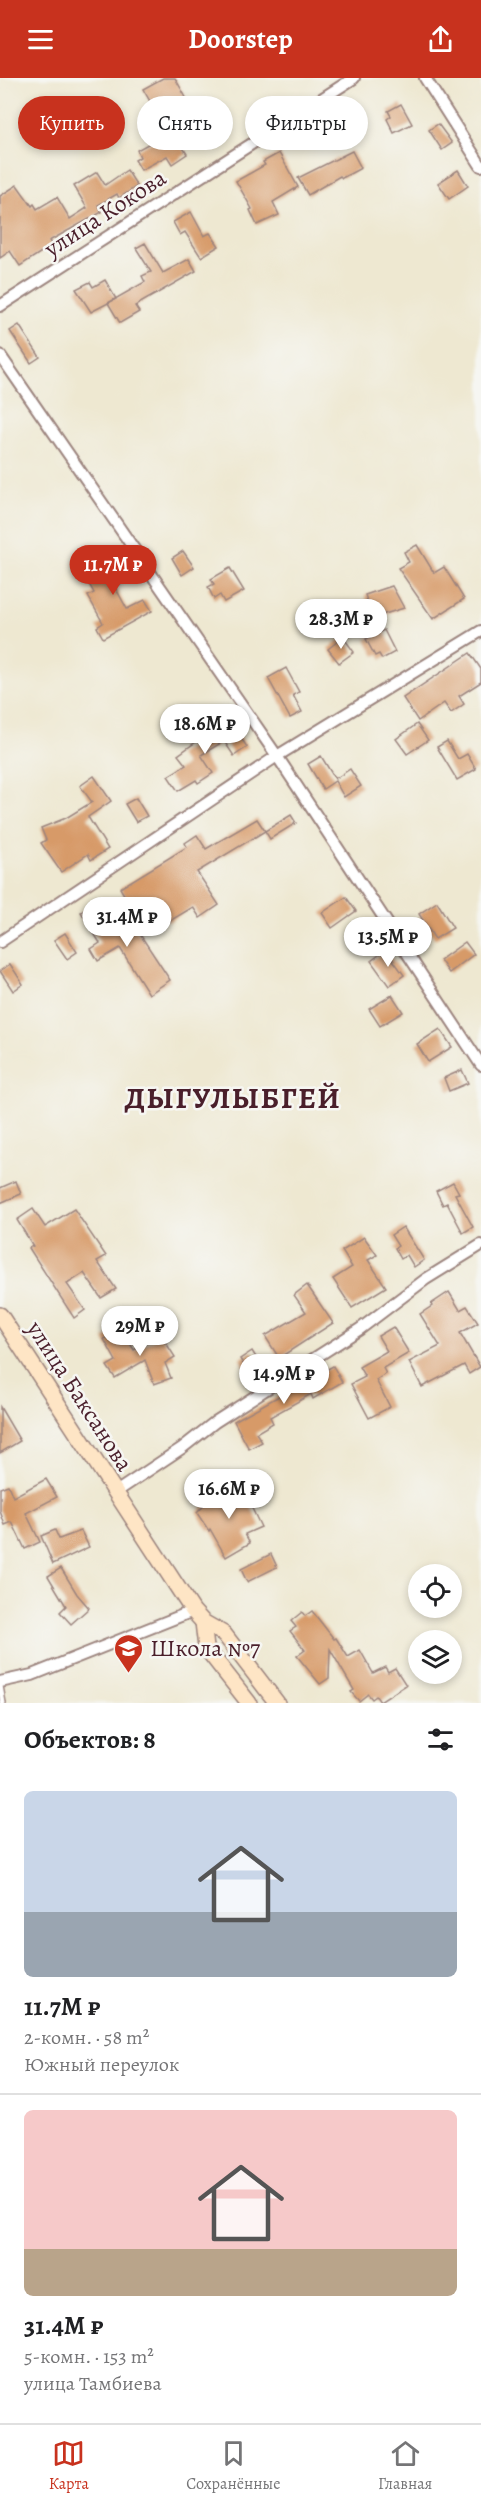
<!DOCTYPE html>
<html lang="ru">
<meta charset="utf-8">
<style>
:root{--surface:#fff;--page:#f2f2f2;--text:#202124;--muted:#757577;--line:#e0e0e0;--accent:#c8321e}
body{margin:0;font-family:Alegreya,serif;background:var(--page);color:var(--text);height:100vh;display:flex;flex-direction:column;font-size:22px;white-space:nowrap}
*{box-sizing:border-box;margin:0}
p{font-size:20px;color:var(--muted)}
.icon{flex:none;width:33px;height:33px;fill:none;stroke:currentColor;stroke-width:2;stroke-linecap:round;stroke-linejoin:round}
.map{position:relative;height:1625px;overflow:hidden}
.panel{display:flex;flex-direction:column;background:var(--surface);flex:1}
.panel>*{flex:none}
.guide{position:absolute;left:18px;top:18px;width:446px;height:54px;display:flex;gap:12px}
.buttons{position:absolute;left:408px;top:1486px;display:grid;gap:12px}
.buttons a{display:grid;place-items:center;width:54px;height:54px;border-radius:50%;background:var(--surface);box-shadow:0 3px 9px #0003;font-size:30px}
.price{position:absolute;translate:-50% -51px;padding:0 14px;border-radius:21px;background:#fff;color:#222;font-size:20px;line-height:39px;filter:drop-shadow(0 2px 3px #0008)}
.price::after{content:'';position:absolute;left:50%;top:36px;width:18px;height:14px;margin-left:-9px;background:inherit;clip-path:polygon(0 0,100% 0,50% 100%)}
.price.active{background:var(--accent);color:#fff}
ul{padding:0;list-style:none}
li{display:grid;align-content:center;gap:12px;height:318px;padding:0 24px}
li+li{border-top:2px solid var(--line)}
li span{display:grid;place-items:center;height:186px;border-radius:9px;color:#555}
li>.icon{margin-inline-start:auto}
span .icon{width:108px;height:108px;fill:#fffc;stroke-width:1}
li b{font-size:26px}
h2{display:flex;justify-content:space-between;align-items:center;height:72px;padding:0 24px;font-size:26px}
.tag{padding:0 21px;border-radius:27px;background:var(--surface);box-shadow:0 3px 9px #0003;font-size:21px;line-height:54px}
.tag.active{background:var(--accent);color:#fff}
header{display:flex;justify-content:space-between;align-items:center;height:78px;padding:0 24px;background:var(--accent);color:#fff;font-size:27px;font-weight:600}
.tabs{display:flex;justify-content:space-around;align-items:center;height:84px;border-top:2px solid var(--line);background:var(--surface);font-size:16px;color:var(--muted)}
.tabs a{display:grid;justify-items:center;gap:3px}
.tabs .active{color:var(--accent)}
.map>svg:first-child{display:block}
</style>
<header><svg class="icon" aria-label="menu" viewBox="0 0 24 24"><path d="M4 6h16M4 12h16M4 18h16"/></svg>Doorstep<svg class="icon" aria-label="share" viewBox="0 0 24 24"><path d="M12 15V3M7 8l5-5 5 5M5 13v7h14v-7"/></svg></header>
<div class="map">
<svg width="481" height="1625" viewBox="0 0 481 1625">
<rect width="100%" height="100%" fill="#f6f6f2"/>
<filter id="ink" filterUnits="userSpaceOnUse"><feTurbulence type="fractalNoise" baseFrequency=".0167" numOctaves="2"/><feDisplacementMap in="SourceGraphic" scale="12" xChannelSelector="R" yChannelSelector="G"/><feConvolveMatrix kernelMatrix="1 2 1 2 8 2 1 2 1" color-interpolation-filters="sRGB"/></filter>
<filter id="wash" filterUnits="userSpaceOnUse"><feTurbulence type="fractalNoise" baseFrequency=".008" numOctaves="4" result="noise"/><feDisplacementMap in="SourceGraphic" scale="24" xChannelSelector="R" yChannelSelector="G"/><feGaussianBlur stdDeviation="1.35" result="paint"/><feColorMatrix in="noise" values="0 0 0 0 0 0 0 0 0 0 0 0 0 0 0 0 0 1.4 0 .05"/><feComposite in="paint" operator="in"/></filter>
<g filter="url(#wash)">
<rect width="100%" height="100%" fill="#eee8d1"/>
<g id="blocks">
<!-- building -->
<g fill="#d79a68">
<path d="M163 0H175L189 25 169 37 179 54 175 57 187 76 172 86 167 78 141 92 135 82 140 79 137 72 157 61 155 57 166 51 143 11Z"/>
<path d="M401 26 412 46 394 55 387 41 391 38 388 33Z"/>
<path d="M352 27 364 46 355 51 343 32Z"/>
<path d="M438 46 452 65 442 72 429 52Z"/>
<path d="M352 73 361 90 342 100 340 98 308 117 298 100Z"/>
<path d="M279 75 298 109 273 124 279 137 257 147 250 132 252 131 236 103 265 87 263 84Z"/>
<path d="M127 92 137 108 119 120 117 116 98 127 102 134 49 163 52 167 20 188 10 173 0 180V118L17 107 32 128 34 126 37 131 57 119 70 141 87 130 74 108 97 94 105 107Z"/>
<path d="M458 92 468 108 449 121 438 105Z"/>
<path d="M191 134 204 158 210 155 219 168 201 179 185 154 180 157 173 144Z"/>
<path d="M145 165 163 195 189 181 196 193 135 228 139 234 120 245 108 225 145 204 142 198 151 194 136 170Z"/>
<path d="M105 202 116 221 91 234 76 211 90 204 93 209Z"/>
<path d="M19 247 40 279 31 285 10 253Z"/>
<path d="M417 467 434 495 444 489 464 521 433 541 398 490 409 484 404 474Z"/>
<path d="M183 473 194 489 182 497 172 480Z"/>
<path d="M121 475 133 498 115 509 127 531 145 522 152 533 103 560 97 549 103 545 88 518 94 515 83 495Z"/>
<path d="M230 490 244 513 224 524 220 517 214 521 208 509 214 506 211 501Z"/>
<path d="M392 508 404 530 378 538 374 526 369 528 365 517Z"/>
<path d="M384 552 395 574 382 581 379 576 375 578 366 561Z"/>
<path d="M343 559 354 574 339 585 328 571Z"/>
<path d="M470 575 481 591V604L459 618 464 626 451 635 444 625 418 643 403 620Z"/>
<path d="M286 590 299 614 293 617 302 634 290 640 268 600Z"/>
<path d="M228 641 247 669 234 678 224 663 201 677 213 695 198 705 196 702 178 713 168 698 186 687 178 677Z"/>
<path d="M417 646 428 662 407 676 396 661Z"/>
<path d="M447 663 458 681 467 676 476 691 457 702 437 669Z"/>
<path d="M321 678 335 701 350 691 361 708 344 719 335 703 323 711 308 686Z"/>
<path d="M94 698 111 723 88 739 108 771 91 782 88 776 61 794 41 765 46 762 41 750 66 740 92 724 80 708Z"/>
<path d="M136 720 147 738 136 744 125 726Z"/>
<path d="M291 737 296 745 270 761 265 753Z"/>
<path d="M257 741 265 753 197 794 219 827 200 840 193 829 168 844 155 823 135 835 120 810 187 769 185 765 197 757 206 771Z"/>
<path d="M346 819 356 833 332 850 322 835Z"/>
<path d="M437 824 453 850 435 861 419 836Z"/>
<path d="M90 829 100 847 124 832 170 902 149 916 120 870 98 883 91 871 100 865 81 834Z"/>
<path d="M65 855 77 874 67 881 54 862Z"/>
<path d="M465 864 474 876 449 895 440 882Z"/>
<path d="M386 872 404 897 389 908 371 883Z"/>
<path d="M10 886 23 906 13 913 0 893Z"/>
<path d="M392 917 403 934 380 948 369 931Z"/>
<path d="M440 951 452 969 428 984 417 966Z"/>
<path d="M462 992 468 1005 449 1013 444 1000Z"/>
<path d="M16 1103 21 1116 0 1125V1110Z"/>
<path d="M453 1104 459 1115 455 1116 473 1149 463 1155 447 1125 443 1127 436 1113Z"/>
<path d="M33 1131 45 1149 74 1131 106 1178 97 1183 116 1211 101 1220 84 1195 67 1206 85 1232 74 1240 29 1170 33 1168 17 1142Z"/>
<path d="M403 1149 424 1182 414 1189 407 1177 401 1181 395 1170 398 1168 391 1157Z"/>
<path d="M364 1159 377 1177 368 1182 386 1209 352 1230 333 1201 352 1189 342 1173Z"/>
<path d="M307 1207 333 1245 279 1280 265 1258 306 1234 294 1217Z"/>
<path d="M449 1214 460 1232 467 1228 478 1245 460 1255 480 1289 469 1296 464 1287 422 1309 409 1284 440 1268 420 1236 432 1228 431 1226Z"/>
<path d="M393 1249 409 1275 383 1290 386 1296 376 1302 390 1329 369 1340 351 1306 365 1299 359 1289 387 1273 378 1258Z"/>
<path d="M115 1254 118 1260 124 1256 134 1272 161 1257 175 1279 165 1285 171 1300 154 1306 145 1282 115 1300 107 1288 116 1283 104 1261Z"/>
<path d="M252 1273 264 1292 252 1300 240 1281Z"/>
<path d="M333 1288 342 1304 313 1321 311 1316 270 1339 273 1345 256 1355 262 1364 249 1371 234 1343Z"/>
<path d="M0 1329 20 1363 0 1375Z"/>
<path d="M46 1401 57 1419 26 1435 40 1464 25 1471 12 1444 5 1447 0 1433V1410L8 1407 13 1419Z"/>
<path d="M225 1405 239 1424 247 1420 261 1449 245 1456 250 1465 226 1479 210 1451 209 1453 197 1435Z"/>
<path d="M55 1452 59 1461 81 1453 89 1469 53 1486 41 1458Z"/>
<path d="M271 1476 277 1489 247 1504 241 1491Z"/>
<path d="M61 1490 77 1516 89 1530 71 1546 60 1534 66 1528 48 1498Z"/>
<path d="M312 1533 334 1561 336 1560 348 1579 360 1572 373 1595 385 1589 388 1594 395 1590 406 1607 380 1624 376 1618 372 1621 368 1616 359 1623 351 1614 354 1612 330 1571 329 1600 320 1606 297 1578 305 1572 290 1553 296 1549 291 1543 302 1534 305 1538Z"/>
</g>
</g>
</g>
<g filter="url(#ink)">
<use href="#blocks" fill-opacity="0" stroke="#9c847e" stroke-width="1.5"/>
<g fill="none" stroke-linecap="round" stroke-linejoin="round">
<defs>
<path id="lane" d="M0 1608 3 1625"/>
<g id="street">
<path d="M425 0 481 88"/>
<path d="M0 228 354 0"/>
<path d="M0 277 277 678 481 987"/>
<path d="M0 864 277 678 481 553"/>
<path d="M116 1414 182 1370 215 1344 360 1251 426 1201 481 1167"/>
<path d="M0 1604 32 1597 193 1533"/>
</g>
<g id="secondary">
<path d="M0 1237 193 1533 203 1544 224 1556 277 1625"/>
<path d="M203 1544 206 1570 249 1625"/>
</g>
</defs>
<!-- lane casing -->
<use href="#lane" stroke="#9c847e" stroke-width="8"/>
<!-- street casing -->
<use href="#street" stroke="#9c847e" stroke-width="14"/>
<!-- secondary casing -->
<use href="#secondary" stroke="#9c847e" stroke-width="18"/>
<!-- lane -->
<use href="#lane" stroke="#fff" stroke-width="5"/>
<!-- street -->
<use href="#street" stroke="#fff" stroke-width="10"/>
<!-- secondary -->
<use href="#secondary" stroke="#fee5c5" stroke-width="15"/>
</g>
</g>
<!-- icons -->
<defs>
<symbol id="school-pin" viewBox="-11 -11 22 30"><path d="M0 17L-7.5 6A9.5 9.5 0 1 1 7.5 6Z" fill="#c8321e" stroke="#f6f6f2"/><path d="M0-5L7-2L0 1L-7-2ZM-4 1L0 2.5L4 1V4Q0 6-4 4Z" fill="#fff"/></symbol>
</defs>
<g fill-rule="evenodd">
<use href="#school-pin" x="112" y="1554" width="33" height="45"/>
</g>
<g text-anchor="middle" stroke-width="5" stroke-linejoin="round" paint-order="stroke">
<!-- street labels -->
<g font-size="24" fill="#4a1f2b" stroke="#f6f6f2">
<text transform="translate(105 135) rotate(-33)" y="8">улица Кокова</text>
<text transform="translate(80 1318) rotate(57)" y="8">улица Баксанова</text>
</g>
<!-- poi labels -->
<g font-size="24" fill="#4a1f2b" stroke="#f6f6f2" text-anchor="start">
<text x="150" y="1578">Школа №7</text>
</g>
<!-- district labels -->
<g font-size="30" font-weight="bold" letter-spacing="1.5" fill="#4a1f2b" stroke="#f6f6f2">
<text x="233" y="1030">ДЫГУЛЫБГЕЙ</text>
</g>
</g>
</svg>
<div class="buttons">
<a><svg class="icon" aria-label="locate" viewBox="0 0 24 24"><circle cx="12" cy="12" r="6"/><path d="M12 2v4M12 18v4M2 12h4M18 12h4"/></svg></a>
<a><svg class="icon" aria-label="layers" viewBox="0 0 24 24"><path d="M12 4l9 5-9 5-9-5zM3 14l9 5 9-5"/></svg></a>
</div>
<b class="price active" style="left:113px;top:518px">11.7M ₽</b>
<b class="price" style="left:341px;top:572px">28.3M ₽</b>
<b class="price" style="left:205px;top:677px">18.6M ₽</b>
<b class="price" style="left:127px;top:870px">31.4M ₽</b>
<b class="price" style="left:388px;top:890px">13.5M ₽</b>
<b class="price" style="left:140px;top:1279px">29M ₽</b>
<b class="price" style="left:284px;top:1327px">14.9M ₽</b>
<b class="price" style="left:229px;top:1442px">16.6M ₽</b>
<div class="guide">
<a class="tag active">Купить</a>
<a class="tag">Снять</a>
<a class="tag">Фильтры</a>
</div>
</div>
<section class="panel">
<h2>Объектов: 8<svg class="icon" aria-label="filters" viewBox="0 0 24 24"><path d="M4 7h16M4 17h16"/><circle cx="9" cy="7" r="2"/><circle cx="15" cy="17" r="2"/></svg></h2>
<ul>
<li><span style="background:linear-gradient(#c9d6e8 65%,#9aa5b1 0)"><svg class="icon" aria-label="home" viewBox="0 0 24 24"><path d="M3 11l9-7 9 7M6 9v11h12V9"/></svg></span><div><b>11.7M ₽</b><p>2-комн. · 58 m²</p><p>Южный переулок</p></div></li>
<li><span style="background:linear-gradient(#f6c9c9 75%,#b9a48a 0)"><svg class="icon" aria-label="home" viewBox="0 0 24 24"><path d="M3 11l9-7 9 7M6 9v11h12V9"/></svg></span><div><b>31.4M ₽</b><p>5-комн. · 153 m²</p><p>улица Тамбиева</p></div></li>
</ul>
</section>
<nav class="tabs">
<a class="active"><svg class="icon" aria-label="map" viewBox="0 0 24 24"><path d="M3 6l6-2 6 2 6-2v14l-6 2-6-2-6 2zM9 4v14M15 6v14"/></svg>Карта</a>
<a><svg class="icon" aria-label="saved" viewBox="0 0 24 24"><path d="M7 4h10v16l-5-4-5 4z"/></svg>Сохранённые</a>
<a><svg class="icon" aria-label="home" viewBox="0 0 24 24"><path d="M3 11l9-7 9 7M6 9v11h12V9"/></svg>Главная</a>
</nav>
